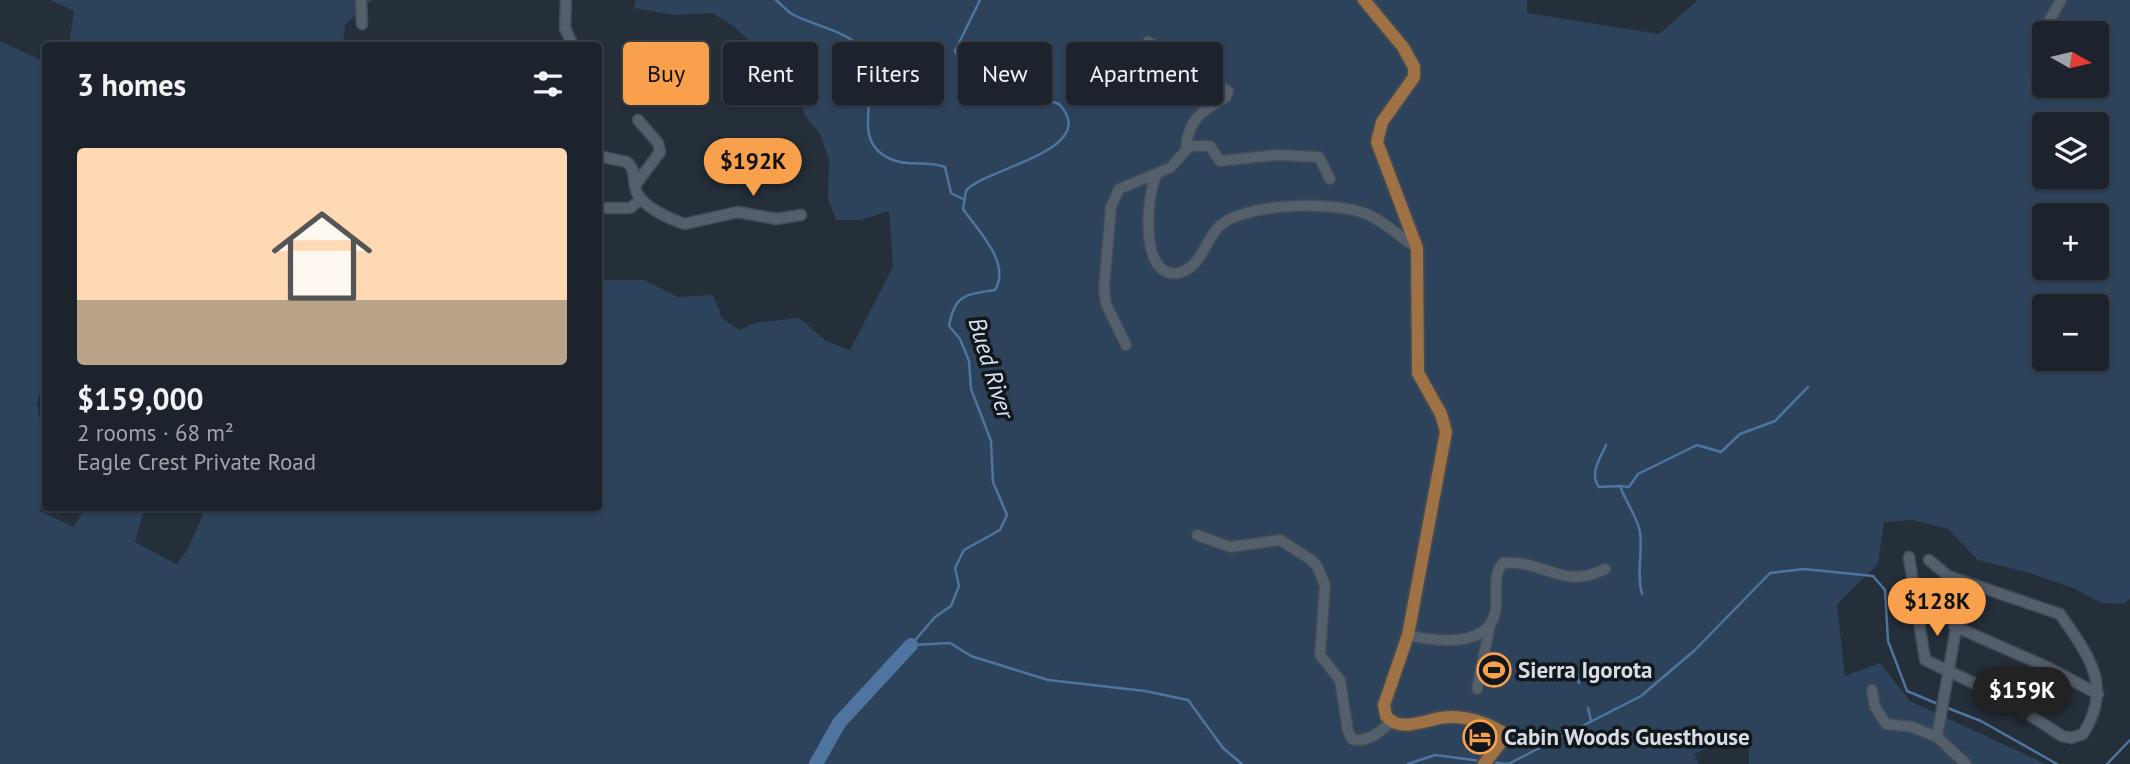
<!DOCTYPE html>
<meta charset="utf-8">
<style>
:root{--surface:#1c232c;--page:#252b34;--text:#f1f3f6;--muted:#a0a4a9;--line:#3a4048;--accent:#f9a04c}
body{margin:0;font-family:"PT Sans",sans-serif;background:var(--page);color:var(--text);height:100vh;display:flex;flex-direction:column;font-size:26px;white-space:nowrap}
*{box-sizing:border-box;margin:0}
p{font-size:23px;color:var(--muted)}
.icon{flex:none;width:38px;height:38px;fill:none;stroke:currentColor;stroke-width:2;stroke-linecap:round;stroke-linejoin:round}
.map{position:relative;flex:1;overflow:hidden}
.details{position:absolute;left:42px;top:42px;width:560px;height:469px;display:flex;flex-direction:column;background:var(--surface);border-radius:7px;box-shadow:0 2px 5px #0004,0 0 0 2px var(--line)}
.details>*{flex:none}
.top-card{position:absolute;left:623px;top:42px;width:665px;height:63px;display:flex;gap:14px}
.needle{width:46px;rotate:98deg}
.controls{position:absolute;left:2032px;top:21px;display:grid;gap:14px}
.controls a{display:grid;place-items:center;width:77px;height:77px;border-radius:7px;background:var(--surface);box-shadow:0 2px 5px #0004,0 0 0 2px var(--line);font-size:35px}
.price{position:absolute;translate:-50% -60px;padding:0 16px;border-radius:24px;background:var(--accent);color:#111;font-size:23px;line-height:46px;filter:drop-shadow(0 2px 4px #0008)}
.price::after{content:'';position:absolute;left:50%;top:42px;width:21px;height:16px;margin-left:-10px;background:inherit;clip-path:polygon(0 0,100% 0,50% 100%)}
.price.active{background:#222;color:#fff}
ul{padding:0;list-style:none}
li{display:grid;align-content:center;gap:14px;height:371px;padding:0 35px}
li span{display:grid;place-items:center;height:217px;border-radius:7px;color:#555}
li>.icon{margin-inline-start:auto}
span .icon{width:126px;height:126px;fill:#fffc;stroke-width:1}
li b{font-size:30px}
h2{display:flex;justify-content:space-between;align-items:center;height:84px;padding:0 35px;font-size:30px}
.pill{padding:0 24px;border-radius:7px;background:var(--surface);box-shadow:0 2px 5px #0004,0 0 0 2px var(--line);font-size:24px;line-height:63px}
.pill.active{background:var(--accent);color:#111}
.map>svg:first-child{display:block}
</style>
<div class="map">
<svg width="2130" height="764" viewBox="0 0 2130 764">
<rect width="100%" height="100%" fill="#252f3a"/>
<!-- green -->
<g fill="#2d435b" fill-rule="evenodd">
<path d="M50 0H372L345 25 343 46 69 45 74 11Z"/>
<path d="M636 0H1527V13L1659 34 1698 0H2130V599L2124 604 2102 603 2073 588 2030 573 1978 560 1948 529 1913 520 1884 522 1878 564 1837 604 1845 676 1880 663 1910 701 2046 764H1749V746L1734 735 1694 754 1699 764H0V41L45 62 46 373 37 403 46 455 40 511 73 527 86 508H144L135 542 176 564 187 551 206 508H598L599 280H644L678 297 713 295 722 318 739 330 756 323 799 318 826 341 850 350 893 267 889 211 860 220H836L828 198 829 160 820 134 805 116 799 96 771 61 732 25 712 13 674 15 634 8ZM2044 33H2096V86H2044ZM2044 124H2096V177H2044ZM2044 215H2096V268H2044ZM2044 306H2096V359H2044Z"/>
</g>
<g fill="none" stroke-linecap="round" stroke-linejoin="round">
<!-- stream -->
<g stroke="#4e759f" stroke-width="2.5">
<path d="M776 0C781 4 786 10 792 14 811 25 849 31 863 50 887 85 843 141 893 160 911 167 927 160 945 167L951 193 963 199"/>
<path d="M1606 445C1600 459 1589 473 1599 487L1620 486C1625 501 1637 516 1640 532 1643 553 1636 572 1642 594"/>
<path d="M1620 486 1629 487 1638 474 1697 445 1721 452 1740 434 1775 421 1808 387"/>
<path d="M911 645 935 617 951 606 959 586 955 568 964 550 1000 530 1007 515 993 482 991 441 971 389 969 361 960 339 949 326C955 293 966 295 995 290 1011 263 979 232 963 209L966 191C983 168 1103 151 1059 104L978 77 964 68 955 51 980 0"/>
<path d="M911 645 950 643 971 656 1048 680 1145 691 1188 700 1223 748 1242 764"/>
<path d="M1576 672 1579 683"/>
<path d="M1945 707 1981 721 2057 764"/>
<path d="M1588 708 1591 721"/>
<path d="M1491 762 1508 764 1641 696 1695 650 1770 573 1804 569 1873 576 1885 590 1888 641 1907 691 1938 704"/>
<path d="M1408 764 1435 755 1481 761"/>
<path d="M2107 764 2130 740"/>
</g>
<!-- river -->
<path stroke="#4e759f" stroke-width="14" d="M816 764 839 723 911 645"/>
<defs>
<g id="minor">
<path d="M361 0 362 24"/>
<path d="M566 0 565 28 573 46"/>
<path d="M1148 42 1228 91 1226 97C1202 111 1188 119 1186 149"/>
<path d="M2035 87 2040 37 2061 0"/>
<path d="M598 156 627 162C637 171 632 183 637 193 643 207 670 219 684 224L738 212 776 219 801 215"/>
<path d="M1157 174C1146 195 1139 279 1178 273 1199 269 1204 245 1216 230 1238 202 1332 201 1364 213 1383 220 1400 237 1417 248"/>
<path d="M636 184 660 152 658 143 638 120"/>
<path d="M598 208H630L641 199"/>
<path d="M1126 345 1106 304 1104 288 1111 207 1119 189 1170 168 1190 146H1210L1220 161 1277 155 1319 157 1330 179"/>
<path d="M1197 535 1230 547 1280 540 1310 559 1317 566 1325 585 1320 655 1340 680 1348 731 1352 739C1368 744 1380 731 1391 722"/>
<path d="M1909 557 1925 660 1999 695 2062 736 2071 738 2083 734C2114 686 2088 655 2060 614L1948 576 1929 560"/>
<path d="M1964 583 1937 737 1966 764"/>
<path d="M1954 626 2047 667 2098 694"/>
<path d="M1408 635C1437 642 1493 649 1496 606 1497 593 1493 573 1503 563 1544 559 1562 591 1605 569"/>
<path d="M1477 689 1490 625"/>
<path d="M1872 690 1875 707 1886 724 1912 727 1937 737"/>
</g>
<path id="major" d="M1364 0 1403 47 1414 67V77L1382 122 1377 142 1417 248 1418 373 1441 414 1446 432 1408 635 1384 705 1386 716C1402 735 1429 717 1449 717 1467 716 1487 723 1502 732V741L1484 764"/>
</defs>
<!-- minor casing -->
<use href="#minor" stroke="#424a54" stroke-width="13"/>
<!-- major casing -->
<use href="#major" stroke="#424a54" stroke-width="16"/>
<!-- minor -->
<use href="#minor" stroke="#545f6c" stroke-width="10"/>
<!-- major -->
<use href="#major" stroke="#9e7244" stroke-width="12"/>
</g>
<!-- icons -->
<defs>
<symbol id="stadium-ring" viewBox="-11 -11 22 22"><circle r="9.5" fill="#12171c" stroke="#f9a04c" stroke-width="1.5"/><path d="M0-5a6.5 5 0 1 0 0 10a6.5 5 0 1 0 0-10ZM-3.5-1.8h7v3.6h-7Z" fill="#f9a04c"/></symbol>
<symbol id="hotel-ring" viewBox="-11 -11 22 22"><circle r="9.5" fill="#12171c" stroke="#f9a04c" stroke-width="1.5"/><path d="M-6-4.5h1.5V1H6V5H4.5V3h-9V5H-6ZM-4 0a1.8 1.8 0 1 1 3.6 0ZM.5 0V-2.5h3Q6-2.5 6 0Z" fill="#f9a04c"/></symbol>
</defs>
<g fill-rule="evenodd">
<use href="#stadium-ring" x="1475" y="651" width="38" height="38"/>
<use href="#hotel-ring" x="1461" y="718" width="38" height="38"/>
</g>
<g text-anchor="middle" stroke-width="7" stroke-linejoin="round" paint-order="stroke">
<!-- poi labels -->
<g font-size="23" font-weight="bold" fill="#d7dde5" stroke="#12171c" text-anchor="start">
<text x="1518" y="678">Sierra Igorota</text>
<text x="1504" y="745">Cabin Woods Guesthouse</text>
</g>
<!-- water labels -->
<g font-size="24" font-style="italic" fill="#d9e5f2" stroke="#12171c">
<text transform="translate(991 368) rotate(73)" y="8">Bued River</text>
</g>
</g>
</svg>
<div class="controls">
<a><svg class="needle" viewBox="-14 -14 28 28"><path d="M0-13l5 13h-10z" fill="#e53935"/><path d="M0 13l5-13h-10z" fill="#a0a4a9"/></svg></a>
<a><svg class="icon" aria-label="layers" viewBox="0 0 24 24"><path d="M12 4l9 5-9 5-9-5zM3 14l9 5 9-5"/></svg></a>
<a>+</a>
<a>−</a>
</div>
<b class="price" style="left:753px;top:198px">$192K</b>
<b class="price" style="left:1937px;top:638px">$128K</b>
<b class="price active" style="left:2022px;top:727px">$159K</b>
<div class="top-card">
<a class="pill active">Buy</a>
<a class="pill">Rent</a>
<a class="pill">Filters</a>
<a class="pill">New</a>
<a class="pill">Apartment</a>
</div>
<section class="details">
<h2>3 homes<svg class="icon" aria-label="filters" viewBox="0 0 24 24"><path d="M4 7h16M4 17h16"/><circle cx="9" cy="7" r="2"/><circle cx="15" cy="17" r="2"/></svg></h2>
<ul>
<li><span style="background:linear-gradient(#ffd9b3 70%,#b9a48a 0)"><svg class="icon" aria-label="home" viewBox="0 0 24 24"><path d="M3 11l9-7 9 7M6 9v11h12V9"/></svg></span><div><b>$159,000</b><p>2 rooms · 68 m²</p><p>Eagle Crest Private Road</p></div></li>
</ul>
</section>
</div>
